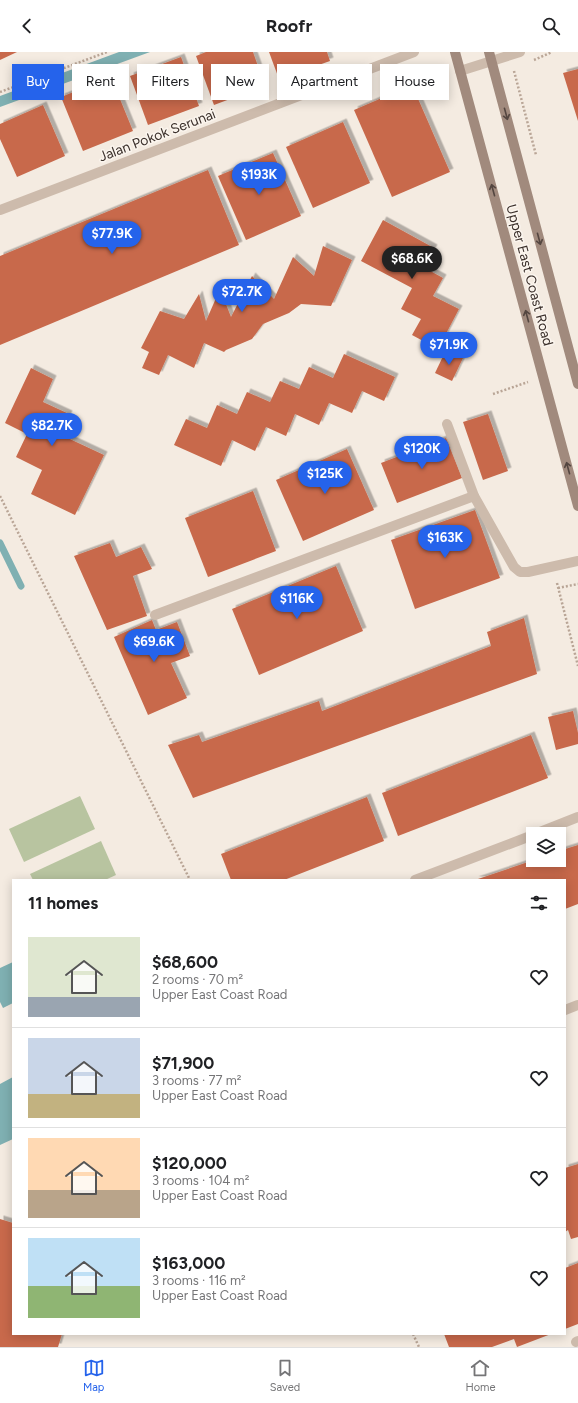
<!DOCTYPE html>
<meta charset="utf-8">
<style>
:root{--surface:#fff;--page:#f6f6f6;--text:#202124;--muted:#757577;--line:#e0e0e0;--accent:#2563eb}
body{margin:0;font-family:Figtree,sans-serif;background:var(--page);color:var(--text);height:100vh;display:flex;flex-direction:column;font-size:15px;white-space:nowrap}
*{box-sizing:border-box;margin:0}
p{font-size:13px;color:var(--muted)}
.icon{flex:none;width:22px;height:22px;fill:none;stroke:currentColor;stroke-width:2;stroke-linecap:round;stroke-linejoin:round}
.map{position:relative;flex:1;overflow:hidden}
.side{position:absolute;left:12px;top:827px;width:554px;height:456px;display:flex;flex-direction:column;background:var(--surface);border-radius:0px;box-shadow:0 2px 10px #0003}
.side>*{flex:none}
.banner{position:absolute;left:12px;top:12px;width:554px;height:36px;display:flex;gap:8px}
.tools{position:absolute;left:526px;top:775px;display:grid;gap:8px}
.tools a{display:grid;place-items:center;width:40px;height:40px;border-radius:0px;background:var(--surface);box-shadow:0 2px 10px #0003;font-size:20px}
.price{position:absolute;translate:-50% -34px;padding:0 9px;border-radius:14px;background:var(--accent);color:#fff;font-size:13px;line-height:26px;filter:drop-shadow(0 1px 2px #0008)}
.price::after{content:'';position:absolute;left:50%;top:24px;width:12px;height:9px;margin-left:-6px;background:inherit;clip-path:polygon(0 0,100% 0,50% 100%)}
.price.active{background:#222;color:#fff}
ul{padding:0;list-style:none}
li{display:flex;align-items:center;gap:12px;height:100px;padding:0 16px}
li+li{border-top:1px solid var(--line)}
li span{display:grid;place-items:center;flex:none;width:112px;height:80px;border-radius:0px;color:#555}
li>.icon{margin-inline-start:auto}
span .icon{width:48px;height:48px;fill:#fffc;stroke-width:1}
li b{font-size:17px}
h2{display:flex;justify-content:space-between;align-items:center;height:48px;padding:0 16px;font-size:17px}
.pill{padding:0 14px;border-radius:0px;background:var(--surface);box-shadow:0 2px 10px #0003;font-size:14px;line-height:36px}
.pill.active{background:var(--accent);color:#fff}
header{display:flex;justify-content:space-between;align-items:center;height:52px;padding:0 16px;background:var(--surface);font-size:18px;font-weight:700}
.dock{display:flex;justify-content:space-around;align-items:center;height:56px;border-top:1px solid var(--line);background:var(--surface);font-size:11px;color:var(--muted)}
.dock a{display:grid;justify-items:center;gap:2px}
.dock .active{color:var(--accent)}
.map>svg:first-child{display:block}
</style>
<header><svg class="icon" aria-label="back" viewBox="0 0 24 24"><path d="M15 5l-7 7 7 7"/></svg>Roofr<svg class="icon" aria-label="search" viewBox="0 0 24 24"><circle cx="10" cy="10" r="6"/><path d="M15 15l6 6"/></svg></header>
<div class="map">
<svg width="578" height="1295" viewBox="0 0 578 1295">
<defs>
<filter id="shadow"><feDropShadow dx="3.5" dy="-3.5" stdDeviation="0" flood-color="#0004"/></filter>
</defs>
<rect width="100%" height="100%" fill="#f4ebe1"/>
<!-- green -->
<g fill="#b8c4a0">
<path d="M80 744 95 777 24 810 9 777Z"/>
<path d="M101 789 116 823 105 828H33L30 822Z"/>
</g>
<!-- water -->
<g fill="#7fb0b2">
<path d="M119 0H150L0 55V44Z"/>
<path d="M13 910V951L3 956 0 950V916Z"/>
<path d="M13 1025V1087L0 1093V1032Z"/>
</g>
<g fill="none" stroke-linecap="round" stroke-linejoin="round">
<!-- stream -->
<path stroke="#7fb0b2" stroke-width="7" d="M0 491 21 534"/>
</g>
<!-- building -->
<g fill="#c8694b" filter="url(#shadow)">
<path d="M0 0H17L0 8Z"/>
<path d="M206 0H253L265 34 214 53 196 4Z"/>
<path d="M269 0H327L330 9 279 27Z"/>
<path d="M181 5 199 54 148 73 130 24Z"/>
<path d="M578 17V69L563 21Z"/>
<path d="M111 25 133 79 83 99 61 45Z"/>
<path d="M412 33 450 120 392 145 354 58Z"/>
<path d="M43 53 65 104 17 125 0 87V72Z"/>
<path d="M343 70 370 131 313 156 286 95Z"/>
<path d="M273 101 301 164 246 188 218 124Z"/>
<path d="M208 118 239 193 0 293V204Z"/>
<path d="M383 168 434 196 423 215 443 226 433 244 459 257 438 297 412 283 421 267 401 257 412 236 361 209Z"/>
<path d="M323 194 352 208 331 254 301 252 289 261 263 272 252 287 226 298 224 300 204 291 194 316 168 303 159 323 142 316 149 300 141 296 160 259 184 267 199 242 206 269 220 237 231 265 252 224 274 247 293 205 314 224Z"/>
<path d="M446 298 463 306 452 329 435 321Z"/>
<path d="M344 302 395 325 384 349 362 339 352 361 329 351 319 373 295 362 286 384 266 375 255 399 232 388 221 414 174 393 186 367 207 376 217 353 237 362 247 340 270 350 280 329 299 337 309 315 333 326Z"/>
<path d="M31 316 53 327 43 350 69 362 59 382 104 403 75 463 31 442 42 418 16 405 27 382 5 371Z"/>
<path d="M488 362 508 419 483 428 463 370Z"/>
<path d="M446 386 462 426 397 451 381 411Z"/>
<path d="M347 397 374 458 303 489 276 428Z"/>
<path d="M253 439 276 499 208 525 185 466Z"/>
<path d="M475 458 500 526 415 557 391 488Z"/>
<path d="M110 491 116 505 141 495 152 517 133 524 147 564 107 578 74 504Z"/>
<path d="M336 514 363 579 259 623 232 557Z"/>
<path d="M524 566 537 622 193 746 168 693 199 683 202 690 319 649 322 659 491 594 487 580Z"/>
<path d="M152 568 156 578 177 570 190 604 171 611 187 646 148 663 114 585Z"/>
<path d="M573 659 578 681V692L556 698 548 665Z"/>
<path d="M531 683 548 726 398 784 382 741Z"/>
<path d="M367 745 384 789 284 828H231L221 802Z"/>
<path d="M578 793V852L565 857V828H475L534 808H559V799Z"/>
<path d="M578 1112V1185L571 1187 568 1178 565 1180V1116Z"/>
<path d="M0 1167 13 1171V1282H62L58 1295H0Z"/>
<path d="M578 1211V1272L565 1277V1216Z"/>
<path d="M444 1282H551L517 1295 514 1287 492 1295H449Z"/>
</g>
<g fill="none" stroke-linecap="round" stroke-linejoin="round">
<!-- path -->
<g stroke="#b9a596" stroke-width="2.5" stroke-dasharray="2 2" stroke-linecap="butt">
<path d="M534 8 552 0"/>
<path d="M514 19 536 103"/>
<path d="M0 40 107 0"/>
<path d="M493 342 528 330"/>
<path d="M0 444 190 828"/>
<path d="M557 531 578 614"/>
<path d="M558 536 578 532"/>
<path d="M413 1282 419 1295"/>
</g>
<!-- service -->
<g stroke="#cdbbac" stroke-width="10">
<path d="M447 372 474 444 514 515 520 520H528L578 509"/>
<path d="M155 563 474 444"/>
<path d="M535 782 578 765"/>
<path d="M415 828 533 783"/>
<path d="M565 958 578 953"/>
<path d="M576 1290 578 1289"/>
</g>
<!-- minor -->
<g stroke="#cdbbac" stroke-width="10">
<path d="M460 19 520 0"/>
<path d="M0 158 414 0"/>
</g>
<!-- secondary -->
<g stroke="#a18a7d" stroke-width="10">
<path d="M455 0 578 454"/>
<path d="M489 0 578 332"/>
</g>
</g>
<!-- one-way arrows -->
<defs><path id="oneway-shaft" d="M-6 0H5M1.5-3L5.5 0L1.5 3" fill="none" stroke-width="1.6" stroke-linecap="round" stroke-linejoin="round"/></defs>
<g stroke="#544640">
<use href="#oneway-shaft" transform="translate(506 62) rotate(75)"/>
<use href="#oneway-shaft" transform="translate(493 138) rotate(-105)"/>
<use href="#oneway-shaft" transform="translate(539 187) rotate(75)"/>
<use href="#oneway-shaft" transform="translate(527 264) rotate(-105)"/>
<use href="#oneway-shaft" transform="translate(568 416) rotate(-105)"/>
</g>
<g text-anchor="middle" stroke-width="3" stroke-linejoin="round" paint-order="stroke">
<!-- street labels -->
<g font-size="14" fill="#3b302b" stroke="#fbf5ee">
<text transform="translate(157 83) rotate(-21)" y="5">Jalan Pokok Serunai</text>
<text transform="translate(530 223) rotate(75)" y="5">Upper East Coast Road</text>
</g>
</g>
</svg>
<div class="tools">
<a><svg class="icon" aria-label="layers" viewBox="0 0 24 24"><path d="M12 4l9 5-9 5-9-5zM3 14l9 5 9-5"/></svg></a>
</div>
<b class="price" style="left:259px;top:144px">$193K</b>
<b class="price" style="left:112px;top:203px">$77.9K</b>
<b class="price active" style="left:412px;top:228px">$68.6K</b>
<b class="price" style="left:242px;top:261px">$72.7K</b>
<b class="price" style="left:449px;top:314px">$71.9K</b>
<b class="price" style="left:52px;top:395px">$82.7K</b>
<b class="price" style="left:422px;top:418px">$120K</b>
<b class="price" style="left:325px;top:443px">$125K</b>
<b class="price" style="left:445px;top:507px">$163K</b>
<b class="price" style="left:297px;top:568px">$116K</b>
<b class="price" style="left:154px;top:611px">$69.6K</b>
<div class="banner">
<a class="pill active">Buy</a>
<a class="pill">Rent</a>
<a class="pill">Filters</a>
<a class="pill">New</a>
<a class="pill">Apartment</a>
<a class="pill">House</a>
</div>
<section class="side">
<h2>11 homes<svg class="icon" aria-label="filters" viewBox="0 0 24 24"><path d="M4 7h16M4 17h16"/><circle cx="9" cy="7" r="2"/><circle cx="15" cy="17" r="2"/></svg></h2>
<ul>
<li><span style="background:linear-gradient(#dfe7d0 75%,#9aa5b1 0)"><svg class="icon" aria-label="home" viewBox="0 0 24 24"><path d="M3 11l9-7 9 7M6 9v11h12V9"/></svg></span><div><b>$68,600</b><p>2 rooms · 70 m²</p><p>Upper East Coast Road</p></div><svg class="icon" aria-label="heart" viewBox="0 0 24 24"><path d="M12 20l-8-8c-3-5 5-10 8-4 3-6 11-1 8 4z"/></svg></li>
<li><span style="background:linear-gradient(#c9d6e8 70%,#c2b280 0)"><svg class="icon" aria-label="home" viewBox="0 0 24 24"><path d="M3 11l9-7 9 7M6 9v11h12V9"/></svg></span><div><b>$71,900</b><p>3 rooms · 77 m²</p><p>Upper East Coast Road</p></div><svg class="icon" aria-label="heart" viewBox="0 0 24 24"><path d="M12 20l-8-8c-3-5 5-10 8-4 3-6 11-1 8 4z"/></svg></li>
<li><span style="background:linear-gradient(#ffd9b3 65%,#b9a48a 0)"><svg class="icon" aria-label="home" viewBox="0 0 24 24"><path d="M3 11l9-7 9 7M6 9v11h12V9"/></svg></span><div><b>$120,000</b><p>3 rooms · 104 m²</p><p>Upper East Coast Road</p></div><svg class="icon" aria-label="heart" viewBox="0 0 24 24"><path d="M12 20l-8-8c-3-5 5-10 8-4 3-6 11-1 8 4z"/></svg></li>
<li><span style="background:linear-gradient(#bfe0f5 60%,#8fb573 0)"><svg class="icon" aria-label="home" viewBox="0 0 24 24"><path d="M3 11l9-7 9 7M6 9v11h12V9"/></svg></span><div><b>$163,000</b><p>3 rooms · 116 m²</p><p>Upper East Coast Road</p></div><svg class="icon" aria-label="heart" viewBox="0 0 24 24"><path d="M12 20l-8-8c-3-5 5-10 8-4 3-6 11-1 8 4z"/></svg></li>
</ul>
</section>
</div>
<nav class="dock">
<a class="active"><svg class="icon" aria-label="map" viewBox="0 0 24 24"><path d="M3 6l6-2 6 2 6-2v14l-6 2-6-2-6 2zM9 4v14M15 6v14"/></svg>Map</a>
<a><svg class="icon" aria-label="saved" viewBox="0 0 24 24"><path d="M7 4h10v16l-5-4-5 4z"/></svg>Saved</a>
<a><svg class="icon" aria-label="home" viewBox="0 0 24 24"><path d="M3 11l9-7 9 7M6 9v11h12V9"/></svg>Home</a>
</nav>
